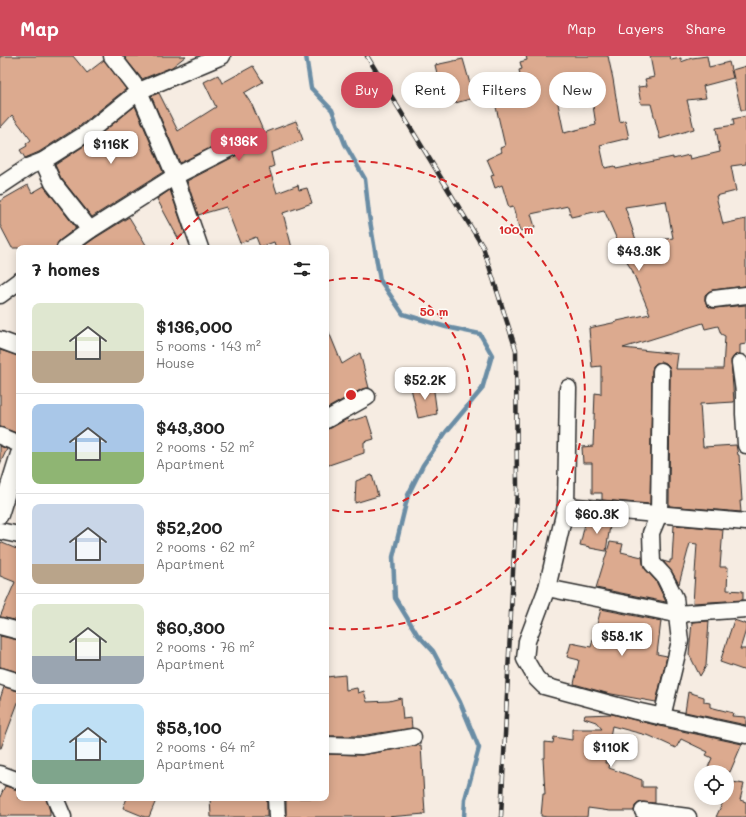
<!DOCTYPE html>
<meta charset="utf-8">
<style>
:root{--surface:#fff;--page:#f2f2f2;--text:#222;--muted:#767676;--line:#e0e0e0;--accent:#d1495b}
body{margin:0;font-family:Mali,sans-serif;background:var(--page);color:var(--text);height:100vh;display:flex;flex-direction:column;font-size:15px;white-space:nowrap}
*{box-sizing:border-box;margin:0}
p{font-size:13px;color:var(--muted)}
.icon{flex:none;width:22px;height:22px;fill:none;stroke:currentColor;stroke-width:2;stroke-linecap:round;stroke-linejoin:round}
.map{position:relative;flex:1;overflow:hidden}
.drawer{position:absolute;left:16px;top:189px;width:313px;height:556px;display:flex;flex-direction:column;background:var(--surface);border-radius:8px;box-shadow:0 2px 10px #0003}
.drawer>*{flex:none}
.banner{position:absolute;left:341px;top:16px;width:345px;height:36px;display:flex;gap:8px}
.tools{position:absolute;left:694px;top:709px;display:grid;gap:8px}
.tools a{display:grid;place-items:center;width:40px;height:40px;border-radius:50%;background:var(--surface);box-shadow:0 2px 10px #0003;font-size:20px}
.price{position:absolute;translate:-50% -34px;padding:0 9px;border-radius:8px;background:#fff;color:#222;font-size:13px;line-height:26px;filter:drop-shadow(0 1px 2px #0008)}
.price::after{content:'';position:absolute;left:50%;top:24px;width:12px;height:9px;margin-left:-6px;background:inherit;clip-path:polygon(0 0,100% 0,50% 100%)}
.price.active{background:var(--accent);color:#fff}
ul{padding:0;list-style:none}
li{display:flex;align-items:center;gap:12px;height:100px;padding:0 16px}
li+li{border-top:1px solid var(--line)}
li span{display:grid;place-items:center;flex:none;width:112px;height:80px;border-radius:8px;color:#555}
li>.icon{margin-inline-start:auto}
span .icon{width:48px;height:48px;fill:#fffc;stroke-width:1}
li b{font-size:17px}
h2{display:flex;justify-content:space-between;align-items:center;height:48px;padding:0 16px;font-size:17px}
.chip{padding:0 14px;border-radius:18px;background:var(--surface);box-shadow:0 2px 10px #0003;font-size:14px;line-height:36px}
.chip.active{background:var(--accent);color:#fff}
header{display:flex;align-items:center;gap:24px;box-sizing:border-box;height:56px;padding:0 20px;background:var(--accent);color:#fff}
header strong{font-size:19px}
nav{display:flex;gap:22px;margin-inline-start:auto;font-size:14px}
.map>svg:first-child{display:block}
</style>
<header>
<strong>Map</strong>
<nav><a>Map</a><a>Layers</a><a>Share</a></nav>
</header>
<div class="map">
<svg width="746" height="761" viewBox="0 0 746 761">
<rect width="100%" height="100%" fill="#f6ece2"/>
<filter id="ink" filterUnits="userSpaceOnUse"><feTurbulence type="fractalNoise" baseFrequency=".025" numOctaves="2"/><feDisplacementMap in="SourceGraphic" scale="8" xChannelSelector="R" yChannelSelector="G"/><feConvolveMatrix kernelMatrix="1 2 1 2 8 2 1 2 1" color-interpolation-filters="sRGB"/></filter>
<g filter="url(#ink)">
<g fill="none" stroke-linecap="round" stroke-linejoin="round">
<!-- stream -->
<path stroke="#6b8da5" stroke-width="4.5" d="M306 0 311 32 332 54 345 88 365 123 369 159 380 224 403 258 446 271 480 278 492 299 482 333 446 376 423 409 408 439 393 501 395 542 417 578 433 595 460 646 479 692 465 743 464 761"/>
</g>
<!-- building -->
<g fill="#dcaa8f" stroke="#2b2b2b" fill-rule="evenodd">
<path d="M0 0H73L87 17 104 4 126 33 81 69 39 96 25 102 20 94 27 90 26 88 31 84 12 59 0 72Z"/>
<path d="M127 0H186L172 11 142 23 125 2Z"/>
<path d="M526 0H608L613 23 620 66 625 64 629 82 600 89 605 112 615 110 616 113 673 101V103L689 99 690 103 720 96 716 72 734 69 733 63 746 60V108L731 110 736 135 716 140 723 168 746 163V230L712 234 708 236 705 239V244L707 249 711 252H715L746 249V288L740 289V298L735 299 731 304 734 346 700 348 703 391 736 389 738 399H739L742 445H740L741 456 669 450 670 315 669 310 666 307 662 306 656 307 653 310 652 315 650 448 602 444V437H592V407H583L582 391 593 390 595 337 601 338V310L592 311 589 272 617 266V265L650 258 632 214 628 208 620 185 618 186 604 154 571 161 568 150 531 158 535 171 520 175 513 151 509 152 502 129 495 132 491 120 494 119 487 103 502 96 500 92 505 90 493 38 514 33 513 30 522 28 519 14 522 13 520 6 527 4ZM587 32 588 38 591 37 596 69 564 77 556 38ZM666 145 673 182 637 187 625 151ZM703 267 705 273 718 270 721 278 725 280 723 313H676L678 298 623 292Z"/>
<path d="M650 0H670L671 4 681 2V6L692 2 707 0 709 11 729 6 733 22 703 30 706 42 687 44 694 73 660 83 651 48H641L638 31 647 30 645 23 654 21Z"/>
<path d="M463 3 474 42 444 50 437 26H439L435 9Z"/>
<path d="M253 10 263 26 244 37 252 49 264 77 296 65 303 84 271 97 274 110 269 112 277 137 298 129 299 134 307 132 312 147 283 157 292 192H276L274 186 260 191 256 181 240 187 226 151 198 159 187 125 249 93 252 90 253 85 252 80 249 77 245 76 240 77 180 107 151 40 159 37 178 75 216 51 204 26 218 19 222 27Z"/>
<path d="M746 10V54H741L732 14Z"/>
<path d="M135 50 163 116 92 161 61 122 55 109 93 84Z"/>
<path d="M28 129 32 137 44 130 76 172 59 185 56 192H12L0 169V145Z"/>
<path d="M170 134 185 177 178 182 157 143Z"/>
<path d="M129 161 148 192H81L95 182Z"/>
<path d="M326 269 342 308 360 297 369 332 362 333 326 353Z"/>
<path d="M0 294 19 300V378L0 371Z"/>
<path d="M433 328 437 358 418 362 411 332Z"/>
<path d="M367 360 374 383 364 386V397L326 410V373L331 372 347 363 348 366Z"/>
<path d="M0 390 7 393 0 408Z"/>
<path d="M372 419 378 440 355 447 356 425Z"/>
<path d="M602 463 611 464 606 495 590 492V491L580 489 585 468 594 469 595 464 602 465Z"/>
<path d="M674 469 723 473 720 511H728L727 534 743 535V544L693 547 697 488 690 487 679 528 672 516 663 505 670 507V504H672Z"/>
<path d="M0 486 19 494V565L0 561 15 526 0 520Z"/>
<path d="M610 486 623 488 621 496 642 501 643 507 645 513 656 525 666 546 596 532Z"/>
<path d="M601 553 661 565 657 598 667 600 656 646 606 637 574 628 579 604 567 601 571 587 591 591Z"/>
<path d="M734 564 746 568V574L740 593H746V615L720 606Z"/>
<path d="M709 565 706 610 700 620 689 598 692 566Z"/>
<path d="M0 580 19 584V616L0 611Z"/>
<path d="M345 619 346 634 357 632 358 637 364 635 367 646 389 645 401 642 403 663 411 662 412 672 360 680H326V621Z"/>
<path d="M4 631 19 635V644L1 692H0V643Z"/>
<path d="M688 636 704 641V646L710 647V651L733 657 732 660 746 661V669L685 656Z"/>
<path d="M612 658 659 670 742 688 730 716H706L712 702 706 699 708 696 681 683 676 692 650 680 612 670 605 707H610L609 712 642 724V731H655V747L640 746 635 750 634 755H610L588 752 587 761H547L541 760 543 738H545L543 702H545V686L553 687 554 681 572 684V673H602L596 666 584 662 585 659Z"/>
<path d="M421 689 425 758 388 761H286V742H326V698L362 699Z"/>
<path d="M727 725 744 728 740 744 746 746V761H716L725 742H727Z"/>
<path d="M5 730 19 734V742H46L50 755V760H0V741Z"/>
<path d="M127 742H157L149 761H145L123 752Z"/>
<path d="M210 742H267V761H211Z"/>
</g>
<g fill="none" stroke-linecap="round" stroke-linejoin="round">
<defs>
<g id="minor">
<path d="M112 0 139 35 175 120 200 192"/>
<path d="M43 105 53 127 90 174"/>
<path d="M0 130 30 110 43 105 87 77 139 35 222 0"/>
<path d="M65 192 90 174 175 120 244 85"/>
<path d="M0 239 19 225"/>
<path d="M714 243 746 239"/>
<path d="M0 284 19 291"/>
<path d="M740 307 744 336V358L746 389"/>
<path d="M661 315 659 458 651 477 652 507 664 520 675 542 680 585 662 661"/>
<path d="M568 332 566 450 547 532 527 585 525 603 536 622 544 630 636 655 746 679"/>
<path d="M326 364 367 341"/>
<path d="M0 380 19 388"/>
<path d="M566 450 746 466"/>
<path d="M0 459 19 398"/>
<path d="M0 475 19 479"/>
<path d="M547 532 676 558 746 553"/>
<path d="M0 570 19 575"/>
<path d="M0 620 19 626"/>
<path d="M326 689 361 690 413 681"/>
<path d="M0 718 19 725"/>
<path d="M55 742 63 761"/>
<path d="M276 742 277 761"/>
<path d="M643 755 688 761"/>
</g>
</defs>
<!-- minor casing -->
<use href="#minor" stroke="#2b2b2b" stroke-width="19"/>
<!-- minor -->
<use href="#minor" stroke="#fdfcf7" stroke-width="16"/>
<defs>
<path id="rail" d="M367 0 483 191 516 294 517 434 501 761"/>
</defs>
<!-- rail casing -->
<use href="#rail" stroke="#2b2b2b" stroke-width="4.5"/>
<!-- rail -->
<use href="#rail" stroke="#fdfcf7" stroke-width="3" stroke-dasharray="9" stroke-linecap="butt"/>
</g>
</g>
<!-- distance rings -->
<g fill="none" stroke="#d62828" stroke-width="2" stroke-dasharray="7 5">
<path d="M327 225A117 117 0 1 1 327 453"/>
<path d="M169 192A234 234 0 1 1 327 572"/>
</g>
<circle cx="351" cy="339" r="6" fill="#d62828" stroke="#fdfcf7" stroke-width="2"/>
<g font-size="12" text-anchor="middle" font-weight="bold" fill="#d62828" stroke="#fdfcf7" stroke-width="3" stroke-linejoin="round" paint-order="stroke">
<text x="516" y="178">100 m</text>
<text x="434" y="260">50 m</text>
</g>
</svg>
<div class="tools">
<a><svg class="icon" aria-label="locate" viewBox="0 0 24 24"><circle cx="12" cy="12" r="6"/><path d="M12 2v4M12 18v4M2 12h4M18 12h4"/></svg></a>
</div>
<b class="price active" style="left:239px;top:106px">$136K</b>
<b class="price" style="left:111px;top:109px">$116K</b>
<b class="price" style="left:639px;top:216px">$43.3K</b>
<b class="price" style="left:425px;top:345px">$52.2K</b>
<b class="price" style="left:597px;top:479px">$60.3K</b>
<b class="price" style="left:622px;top:601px">$58.1K</b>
<b class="price" style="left:611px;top:712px">$110K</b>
<div class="banner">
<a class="chip active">Buy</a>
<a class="chip">Rent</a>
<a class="chip">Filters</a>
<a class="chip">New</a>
</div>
<section class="drawer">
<h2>7 homes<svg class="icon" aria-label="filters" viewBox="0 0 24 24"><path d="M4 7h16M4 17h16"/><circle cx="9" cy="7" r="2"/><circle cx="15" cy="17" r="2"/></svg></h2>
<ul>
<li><span style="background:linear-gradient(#dfe7d0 60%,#b9a48a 0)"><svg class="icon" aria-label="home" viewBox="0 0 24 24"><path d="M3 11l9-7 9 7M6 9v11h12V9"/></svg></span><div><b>$136,000</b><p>5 rooms · 143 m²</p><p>House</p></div></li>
<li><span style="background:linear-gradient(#a9c7e8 60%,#8fb573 0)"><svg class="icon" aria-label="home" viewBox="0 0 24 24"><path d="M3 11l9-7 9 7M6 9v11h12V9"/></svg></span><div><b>$43,300</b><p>2 rooms · 52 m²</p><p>Apartment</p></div></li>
<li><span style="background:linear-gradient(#c9d6e8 75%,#b9a48a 0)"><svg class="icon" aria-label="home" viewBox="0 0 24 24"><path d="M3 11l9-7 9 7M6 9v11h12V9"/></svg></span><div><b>$52,200</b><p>2 rooms · 62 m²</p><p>Apartment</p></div></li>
<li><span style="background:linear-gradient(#dfe7d0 65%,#9aa5b1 0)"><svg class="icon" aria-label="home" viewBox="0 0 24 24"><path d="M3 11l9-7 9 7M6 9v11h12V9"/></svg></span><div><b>$60,300</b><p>2 rooms · 76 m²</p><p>Apartment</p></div></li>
<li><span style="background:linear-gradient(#bfe0f5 70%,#7fa58c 0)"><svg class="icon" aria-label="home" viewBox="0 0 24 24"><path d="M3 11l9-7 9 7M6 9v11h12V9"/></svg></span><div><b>$58,100</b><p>2 rooms · 64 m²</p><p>Apartment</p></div></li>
</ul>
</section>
</div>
